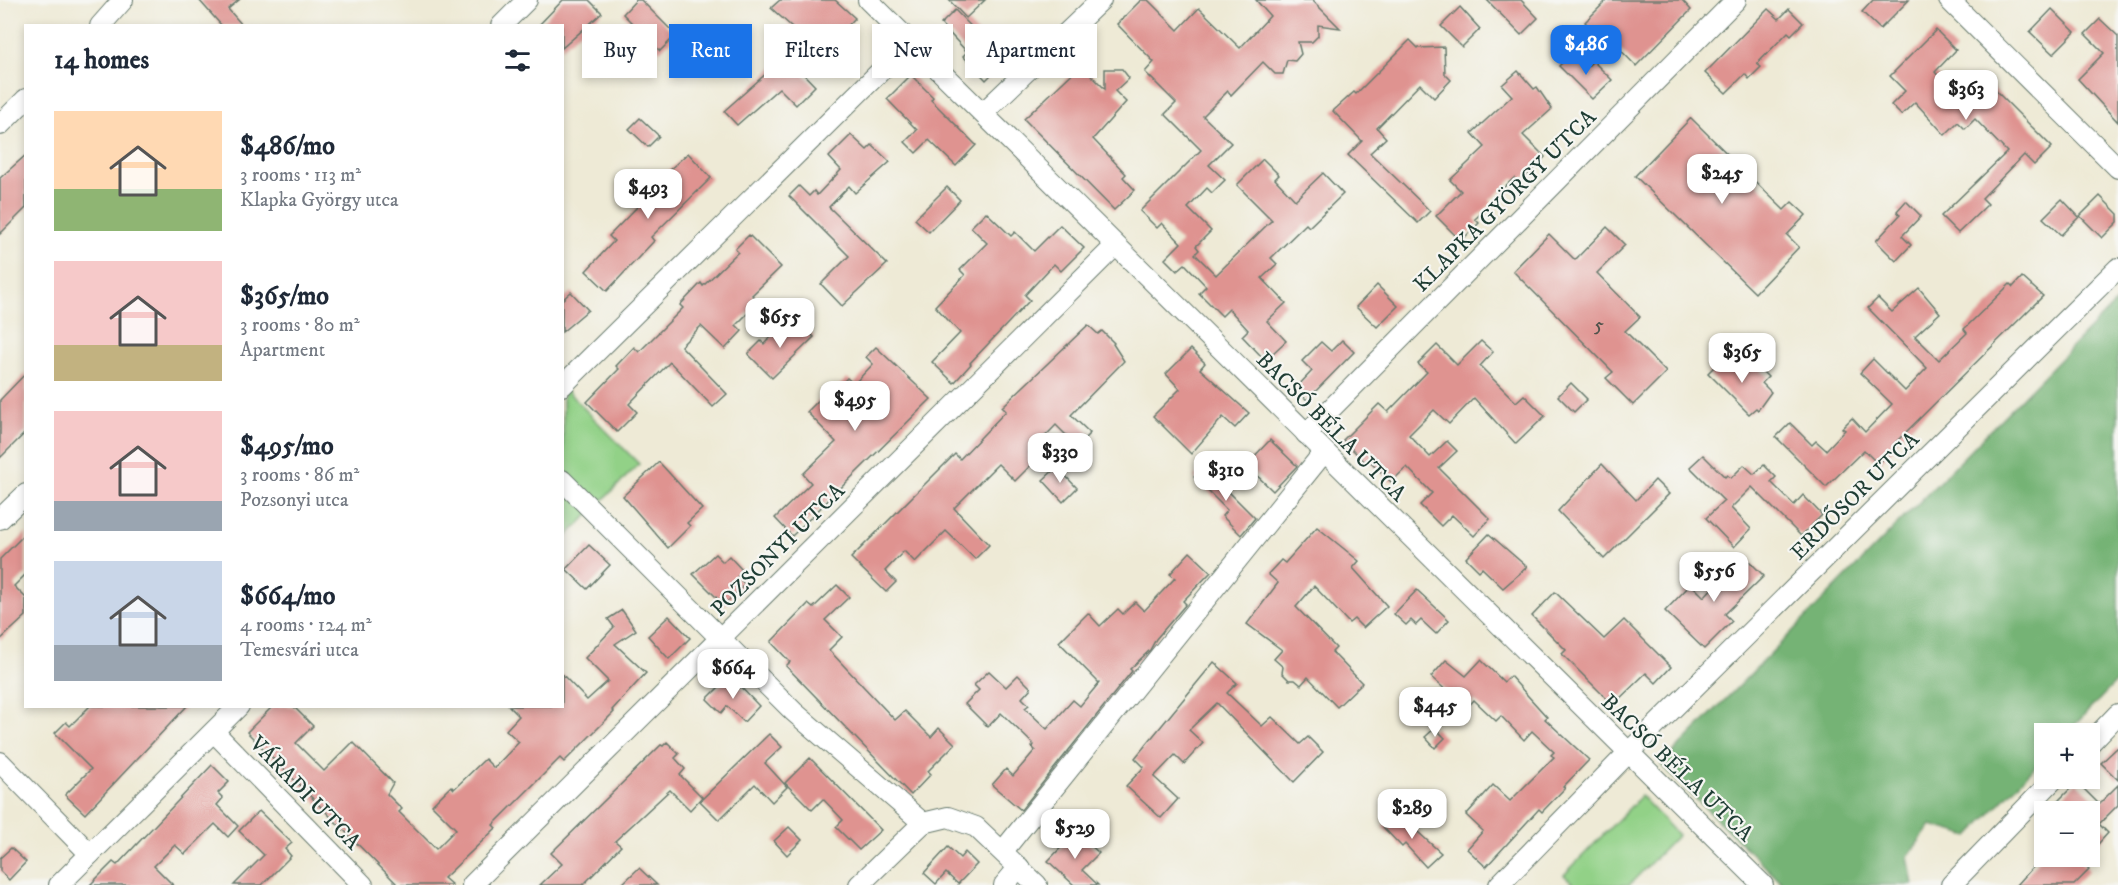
<!DOCTYPE html>
<meta charset="utf-8">
<style>
:root{--surface:#fff;--page:#f2f2f3;--text:#1f2937;--muted:#747a83;--accent:#1a73e8}
body{margin:0;font-family:"IM FELL DW Pica",serif;background:var(--page);color:var(--text);height:100vh;display:flex;flex-direction:column;font-size:22px;white-space:nowrap}
*{box-sizing:border-box;margin:0}
p{font-size:20px;color:var(--muted)}
.icon{flex:none;width:33px;height:33px;fill:none;stroke:currentColor;stroke-width:2;stroke-linecap:round;stroke-linejoin:round}
.map{position:relative;flex:1;overflow:hidden}
.drawer{position:absolute;left:24px;top:24px;width:540px;height:684px;display:flex;flex-direction:column;background:var(--surface);border-radius:0px;box-shadow:0 3px 9px #0003}
.drawer>*{flex:none}
.hud{position:absolute;left:582px;top:24px;width:570px;height:54px;display:flex;gap:12px}
.tools{position:absolute;left:2034px;top:723px;display:grid;gap:12px}
.tools a{display:grid;place-items:center;width:66px;height:66px;border-radius:0px;background:var(--surface);box-shadow:0 3px 9px #0003;font-size:30px}
.price{position:absolute;translate:-50% -51px;padding:0 14px;border-radius:12px;background:#fff;color:#222;font-size:20px;line-height:39px;filter:drop-shadow(0 2px 3px #0008)}
.price::after{content:'';position:absolute;left:50%;top:36px;width:18px;height:14px;margin-left:-9px;background:inherit;clip-path:polygon(0 0,100% 0,50% 100%)}
.price.on{background:var(--accent);color:#fff}
ul{padding:0;list-style:none}
li{display:flex;align-items:center;gap:18px;height:150px;padding:0 30px}
li span{display:grid;place-items:center;flex:none;width:168px;height:120px;border-radius:0px;color:#555}
li>.icon{margin-inline-start:auto}
span .icon{width:72px;height:72px;fill:#fffc;stroke-width:1}
li b{font-size:26px}
h2{display:flex;justify-content:space-between;align-items:center;height:72px;padding:0 30px;font-size:26px}
.tag{padding:0 21px;border-radius:0px;background:var(--surface);box-shadow:0 3px 9px #0003;font-size:21px;line-height:54px}
.tag.on{background:var(--accent);color:#fff}
.map>svg:first-child{display:block}
</style>
<div class="map">
<svg width="2118" height="885" viewBox="0 0 2118 885">
<rect width="100%" height="100%" fill="#f6f6f2"/>
<filter id="ink" filterUnits="userSpaceOnUse"><feTurbulence type="fractalNoise" baseFrequency=".0167" numOctaves="2"/><feDisplacementMap in="SourceGraphic" scale="12" xChannelSelector="R" yChannelSelector="G"/><feConvolveMatrix kernelMatrix="1 2 1 2 8 2 1 2 1" color-interpolation-filters="sRGB"/></filter>
<filter id="wash" filterUnits="userSpaceOnUse"><feTurbulence type="fractalNoise" baseFrequency=".008" numOctaves="4" result="noise"/><feDisplacementMap in="SourceGraphic" scale="24" xChannelSelector="R" yChannelSelector="G"/><feGaussianBlur stdDeviation="1.35" result="paint"/><feColorMatrix in="noise" values="0 0 0 0 0 0 0 0 0 0 0 0 0 0 0 0 0 1.4 0 .05"/><feComposite in="paint" operator="in"/></filter>
<g filter="url(#wash)">
<rect width="100%" height="100%" fill="#eeead6"/>
<!-- green -->
<g fill="#92d187" stroke="#58875e" stroke-width="1.5">
<path d="M563 387 639 464 563 540Z"/>
<path d="M1641 796 1678 835 1629 885H1575L1564 875Z"/>
</g>
<!-- forest -->
<path fill="#75b374" stroke="#4a7854" stroke-width="1.5" d="M2118 300V680L2067 733 2044 734V757L1969 836 1931 825 1908 856 1913 885H1784L1661 765Z"/>
<g id="blocks">
<!-- building -->
<g fill="#df9390">
<path d="M199 0H239L228 9 243 26H222Z"/>
<path d="M563 0H589L602 13 562 48V26H538Z"/>
<path d="M636 0H641L676 35 660 51 623 14Z"/>
<path d="M780 0H835L855 18 822 54 771 8Z"/>
<path d="M949 0H985L966 18Z"/>
<path d="M1141 0H1148L1178 30 1199 8 1240 48 1270 16 1256 0H1312L1340 28 1318 25V36L1312 42H1298L1301 54 1295 61 1287 60 1283 74H1275L1263 62 1231 95 1228 91 1203 116 1231 143 1209 165 1225 180 1212 193 1207 188 1188 208 1211 231 1196 246 1199 250 1195 254 1216 275 1272 220 1237 185 1263 159 1279 175 1275 179 1295 200 1323 173 1343 194 1309 227 1306 224 1271 258 1277 264 1262 278 1286 303 1267 321 1286 341 1272 354 1269 350 1262 357 1242 336 1248 330 1229 309 1222 316 1199 293 1206 286 1185 264 1177 271 1165 259 1181 243 1162 223 1157 228 1140 211 1201 150 1165 114 1176 103 1145 72 1154 62 1117 24Z"/>
<path d="M1487 0H1521L1538 18 1521 35Z"/>
<path d="M1607 0H1682L1691 10 1636 66 1607 36 1603 40 1585 22Z"/>
<path d="M1873 0H1909L1880 29 1862 12Z"/>
<path d="M1460 7 1480 29 1462 47 1441 26Z"/>
<path d="M1768 9 1779 19 1789 9 1803 23 1791 35 1788 32 1757 64 1761 67 1749 79 1745 74 1726 93 1705 73Z"/>
<path d="M2052 9 2075 32 2053 54 2030 32Z"/>
<path d="M955 10 1005 61 986 80 963 56 967 52 941 24Z"/>
<path d="M2100 19 2118 36V122L2078 79 2104 53 2085 34Z"/>
<path d="M1936 30 1956 50 1935 72 1962 102 1985 80 2052 147 2034 165 2024 155 1982 198 1988 204 1958 233 1941 216 2007 152 1975 119 1965 129 1958 122 1945 135 1915 102 1901 115 1891 105 1905 91 1890 76Z"/>
<path d="M1410 40 1418 48 1444 47 1445 74 1451 80 1434 98 1420 84 1377 128 1386 138 1370 153 1430 211 1418 223 1348 155 1362 141 1333 111 1354 92 1356 94Z"/>
<path d="M1572 53 1586 68 1593 61 1612 80 1592 99 1559 66Z"/>
<path d="M786 56 815 86 796 105 779 88 737 125 724 111Z"/>
<path d="M1081 65 1105 89V69H1122L1129 78 1115 91 1126 102 1093 139 1126 174 1123 177 1135 190 1114 210 1024 119Z"/>
<path d="M1518 71 1534 89 1537 87 1552 109 1523 135 1545 157 1519 183 1514 178 1490 200 1492 203 1475 219 1479 223 1461 241 1436 216 1461 191 1450 180 1485 147 1472 133 1512 96 1502 85Z"/>
<path d="M911 75 933 97 931 100 976 145 956 166 929 140 916 153 905 142 917 130 887 99Z"/>
<path d="M640 118 659 136 648 147 629 129Z"/>
<path d="M1691 118 1784 210 1792 202 1806 215 1787 235 1799 247 1755 293 1635 176Z"/>
<path d="M851 135 867 150 872 145 890 162 855 193 849 186 829 207 887 264 842 306 821 284 849 256 789 196 799 186 809 196 814 191 817 195 841 170 829 157Z"/>
<path d="M688 153 711 178 651 237 654 241 607 291 586 271 614 241 609 236 638 206 634 202Z"/>
<path d="M26 155V208L0 234V178Z"/>
<path d="M947 187 960 200 929 232 915 219Z"/>
<path d="M2100 196 2118 214V222L2102 238 2080 216Z"/>
<path d="M2062 199 2079 217 2061 235 2043 218Z"/>
<path d="M1906 201 1921 216 1902 236 1911 245 1896 261 1876 241 1900 215 1897 211Z"/>
<path d="M986 212 1011 236 1015 232 1034 251 1060 225 1084 248 1061 271 1054 264 1025 295 1030 300 970 363 971 364 954 383 932 362 960 333 935 306 965 275 960 270 987 243 971 227Z"/>
<path d="M1607 227 1625 245 1597 273 1640 317 1625 331 1666 372 1633 405 1606 378 1613 372 1513 271 1549 234 1575 260Z"/>
<path d="M749 235 781 267 752 295 759 302 736 325 742 331 725 349 701 326 681 346 727 394 713 407 670 362 629 404 637 412 617 432 587 402 619 369 616 366 634 347 639 352 683 308 680 305 701 283 703 286 738 252 735 249Z"/>
<path d="M2022 277 2043 296 1894 444 1896 446 1878 464 1864 450 1826 487 1776 437 1790 423 1812 445 1816 441 1826 450 1845 430 1842 428 1852 418 1865 432 1892 404 1860 373 1873 359 1905 391 1927 368 1868 308 1878 298 1892 312 1919 288 1940 313 1915 336 1939 360 1967 333 1964 329 2010 284 2013 287Z"/>
<path d="M1377 285 1398 306 1377 327 1356 307Z"/>
<path d="M571 292 588 310 562 332V300Z"/>
<path d="M786 322 797 333 804 327 814 337 772 378 748 354 761 341 764 344Z"/>
<path d="M1088 325 1098 334 1102 331 1114 343 1113 344 1124 361 1071 415 1090 433 1077 446 1056 425 1029 453 1036 460 1015 481 998 464 954 508 989 545 975 559 946 531 915 562 904 551 885 571 896 582 886 592 851 558 955 454 960 459 1006 411 1002 407Z"/>
<path d="M1342 340 1354 352 1307 400 1295 389 1312 371 1302 361 1321 342 1331 351Z"/>
<path d="M1481 341 1493 352 1480 366 1516 402 1524 395 1545 416 1516 444 1474 398 1449 424 1434 410 1409 435 1430 457 1447 441 1457 451 1439 468 1490 519 1474 536 1452 515 1441 526 1420 505 1432 493 1407 467 1391 482 1368 459 1365 462 1343 440 1379 404 1388 412 1427 372 1418 364 1437 345 1457 365Z"/>
<path d="M876 347 931 399 792 536 775 518 811 483 803 474 836 442 807 412 820 399 823 403 847 378 854 384 873 364 866 357Z"/>
<path d="M1191 349 1205 363 1200 369 1249 413 1235 428 1223 417 1191 454 1153 416 1180 389 1166 374Z"/>
<path d="M1724 357 1736 369 1742 363 1748 368 1753 362 1768 377 1762 383 1771 392 1758 410 1756 408 1749 414 1708 373Z"/>
<path d="M26 373V432L0 458V400Z"/>
<path d="M1571 383 1587 399 1574 412 1558 396Z"/>
<path d="M1270 440 1297 466 1273 491 1246 465Z"/>
<path d="M1703 455 1725 477 1727 475 1731 478 1744 465 1754 474 1764 465 1776 477 1771 482 1794 505 1803 495 1822 515 1801 536 1752 487 1731 508 1751 529 1734 547 1706 518 1724 501 1690 467Z"/>
<path d="M659 462 702 509 687 523 690 526 668 548 623 496Z"/>
<path d="M1602 464 1636 500 1655 480 1669 494 1604 559 1558 511Z"/>
<path d="M1057 467 1077 488 1063 502 1043 480Z"/>
<path d="M1204 467 1255 518 1241 535 1222 516 1227 510 1194 477Z"/>
<path d="M1317 527 1359 561 1353 568 1387 606 1363 628 1354 619 1349 623 1314 586 1296 607 1336 648 1332 652 1362 683 1337 707 1308 677 1301 685 1295 680H1289L1282 673 1283 667 1274 659 1282 650 1247 624 1278 583 1268 574 1281 560 1285 563Z"/>
<path d="M26 533V574L14 586 26 598V616L0 640V559Z"/>
<path d="M1489 534 1527 567 1503 588 1482 568 1479 571 1466 558Z"/>
<path d="M589 545 610 565 587 589 566 569Z"/>
<path d="M1190 552 1211 572 1183 601 1186 604 1156 639 1150 650 1130 669 1132 671 1021 810 992 785 1006 769 1013 776 1035 750 1032 747 1034 745 1001 713 988 727 965 704 979 690 974 685 989 671 1006 687 1018 675 1031 688 1022 698 1029 705 1025 708 1047 729 1073 700 1080 706 1099 683 1059 642 1088 613 1100 626 1118 609 1123 614 1135 602 1144 611 1175 578 1170 574Z"/>
<path d="M715 554 723 562 729 556 743 571 737 577 745 584 724 605 693 574Z"/>
<path d="M1743 555 1764 576 1725 614 1732 621 1704 649 1665 611 1691 584 1704 597Z"/>
<path d="M837 585 849 597 825 620 842 637 829 650 895 720 905 711 931 737 939 728 955 744 928 771 931 774 911 795 786 666 790 662 771 642 808 604 813 608Z"/>
<path d="M1417 590 1449 620 1436 634 1421 620 1416 625 1411 620 1406 625 1394 614Z"/>
<path d="M1555 592 1604 639 1624 620 1671 667 1656 683 1646 673 1613 705 1562 654 1566 650 1532 616Z"/>
<path d="M622 610 636 630 615 644 646 673 612 710 614 712 564 762 560 758 493 825 496 828 444 878 452 885H398L247 732 273 706H293L313 726 296 743 324 771 353 742 393 783 387 794 402 809 399 812 436 849 456 829 432 805 451 786 454 789 485 759 494 768 519 742 506 730 519 716 509 706H562V674L587 700 608 681 585 658 614 627 608 619Z"/>
<path d="M669 616 690 638 669 659 648 636Z"/>
<path d="M1446 660 1466 676 1481 660 1504 682 1510 676 1547 717 1545 719 1589 760 1563 787 1565 788 1542 812 1539 809 1486 867 1467 849 1483 831 1466 815 1493 785 1510 801 1554 757 1551 755 1554 752 1532 731 1524 740 1501 716 1496 721 1474 700 1454 722 1436 706 1448 692 1431 677Z"/>
<path d="M1214 662 1237 683 1227 693 1262 726 1272 717 1300 744 1308 737 1323 752 1294 782 1217 703 1189 730 1203 743 1184 764 1175 755 1154 777 1178 799 1161 818 1126 786 1144 767 1135 758Z"/>
<path d="M730 676 759 706 744 722 727 706 721 713 707 699Z"/>
<path d="M90 706H187L85 814 65 795 91 769 55 733 66 722 70 726Z"/>
<path d="M1435 728 1445 738 1435 748 1425 737Z"/>
<path d="M769 734 782 747 765 763 787 787 772 802 755 784 719 820 700 801Z"/>
<path d="M667 742 679 754 675 758 685 769 680 775 702 797 690 810 670 790 615 841 621 846 583 885H540L562 864 551 853 661 745 663 746Z"/>
<path d="M2118 747V780L2101 763Z"/>
<path d="M810 758 881 830 859 850 836 827 843 820 823 799 812 810 785 783Z"/>
<path d="M212 765 229 782 218 793 223 798 217 805 238 826 228 837 215 824 185 854 175 845 154 866 173 885H90L113 862 117 865Z"/>
<path d="M2077 782 2099 804 2118 785V805L2099 824 2108 833 2090 853V812H2070L2059 800Z"/>
<path d="M259 811 292 843 285 849 291 856 262 885H234L264 855 239 831Z"/>
<path d="M1397 813 1441 853 1426 867 1405 844 1402 847 1383 827Z"/>
<path d="M789 827 802 840 787 855 774 841Z"/>
<path d="M1076 832 1099 853 1082 870 1098 885H1074L1048 861Z"/>
<path d="M948 847 960 858 965 852 977 864 958 884 946 873 936 884 924 873Z"/>
<path d="M11 848 26 862 9 880 0 871V858Z"/>
<path d="M2043 856H2075L2089 870 2074 885H2017Z"/>
<path d="M639 868 657 885H621Z"/>
</g>
</g>
</g>
<g filter="url(#ink)">
<use href="#blocks" fill-opacity="0" stroke="#677a6d" stroke-width="1.5"/>
<g fill="none" stroke-linecap="round" stroke-linejoin="round">
<defs>
<g id="minor">
<path d="M868 0 1763 885"/>
<path d="M1949 0 2118 168"/>
<path d="M100 26 123 0"/>
<path d="M501 26 527 0"/>
<path d="M983 113 1101 0"/>
<path d="M0 125 26 99"/>
<path d="M562 386 910 42"/>
<path d="M1306 434 1736 0"/>
<path d="M562 480 794 712 923 823 948 817 976 827 1037 885"/>
<path d="M0 519 26 494"/>
<path d="M214 732 363 885"/>
<path d="M2090 743 2118 714"/>
<path d="M0 762 90 854"/>
<path d="M1003 851 1324 452"/>
<path d="M59 885 239 706"/>
<path d="M472 885 1115 246"/>
<path d="M859 885 923 823"/>
<path d="M1004 885 1019 867"/>
<path d="M1499 885 1628 753 2118 268"/>
<path d="M1951 885 2055 778"/>
</g>
</defs>
<!-- minor casing -->
<use href="#minor" stroke="#677a6d" stroke-width="22"/>
<!-- minor -->
<use href="#minor" stroke="#fff" stroke-width="20"/>
</g>
</g>
<g text-anchor="middle" stroke-width="4.5" stroke-linejoin="round" paint-order="stroke">
<!-- number labels -->
<g font-size="20" fill="#4f524b">
<text x="1599" y="331">5</text>
</g>
<!-- street labels -->
<g font-size="22" fill="#1f3d34" stroke="#f6f6f2">
<text transform="translate(1504 200) rotate(-45)" y="8">KLAPKA GYÖRGY UTCA</text>
<text transform="translate(1332 426) rotate(45)" y="8">BACSÓ BÉLA UTCA</text>
<text transform="translate(1854 495) rotate(-45)" y="8">ERDŐSOR UTCA</text>
<text transform="translate(777 549) rotate(-45)" y="8">POZSONYI UTCA</text>
<text transform="translate(1678 767) rotate(44)" y="8">BACSÓ BÉLA UTCA</text>
<text transform="translate(306 792) rotate(46)" y="8">VÁRADI UTCA</text>
</g>
</g>
</svg>
<div class="tools">
<a>+</a>
<a>−</a>
</div>
<b class="price on" style="left:1586px;top:76px">$486</b>
<b class="price" style="left:1966px;top:121px">$363</b>
<b class="price" style="left:1722px;top:205px">$245</b>
<b class="price" style="left:648px;top:220px">$493</b>
<b class="price" style="left:780px;top:349px">$655</b>
<b class="price" style="left:1742px;top:384px">$365</b>
<b class="price" style="left:855px;top:432px">$495</b>
<b class="price" style="left:1060px;top:484px">$330</b>
<b class="price" style="left:1226px;top:502px">$310</b>
<b class="price" style="left:1714px;top:603px">$556</b>
<b class="price" style="left:733px;top:700px">$664</b>
<b class="price" style="left:1435px;top:738px">$445</b>
<b class="price" style="left:1412px;top:840px">$289</b>
<b class="price" style="left:1075px;top:860px">$529</b>
<div class="hud">
<a class="tag">Buy</a>
<a class="tag on">Rent</a>
<a class="tag">Filters</a>
<a class="tag">New</a>
<a class="tag">Apartment</a>
</div>
<section class="drawer">
<h2>14 homes<svg class="icon" aria-label="filters" viewBox="0 0 24 24"><path d="M4 7h16M4 17h16"/><circle cx="9" cy="7" r="2"/><circle cx="15" cy="17" r="2"/></svg></h2>
<ul>
<li><span style="background:linear-gradient(#ffd9b3 65%,#8fb573 0)"><svg class="icon" aria-label="home" viewBox="0 0 24 24"><path d="M3 11l9-7 9 7M6 9v11h12V9"/></svg></span><div><b>$486/mo</b><p>3 rooms · 113 m²</p><p>Klapka György utca</p></div></li>
<li><span style="background:linear-gradient(#f6c9c9 70%,#c2b280 0)"><svg class="icon" aria-label="home" viewBox="0 0 24 24"><path d="M3 11l9-7 9 7M6 9v11h12V9"/></svg></span><div><b>$365/mo</b><p>3 rooms · 80 m²</p><p>Apartment</p></div></li>
<li><span style="background:linear-gradient(#f6c9c9 75%,#9aa5b1 0)"><svg class="icon" aria-label="home" viewBox="0 0 24 24"><path d="M3 11l9-7 9 7M6 9v11h12V9"/></svg></span><div><b>$495/mo</b><p>3 rooms · 86 m²</p><p>Pozsonyi utca</p></div></li>
<li><span style="background:linear-gradient(#c9d6e8 70%,#9aa5b1 0)"><svg class="icon" aria-label="home" viewBox="0 0 24 24"><path d="M3 11l9-7 9 7M6 9v11h12V9"/></svg></span><div><b>$664/mo</b><p>4 rooms · 124 m²</p><p>Temesvári utca</p></div></li>
</ul>
</section>
</div>
